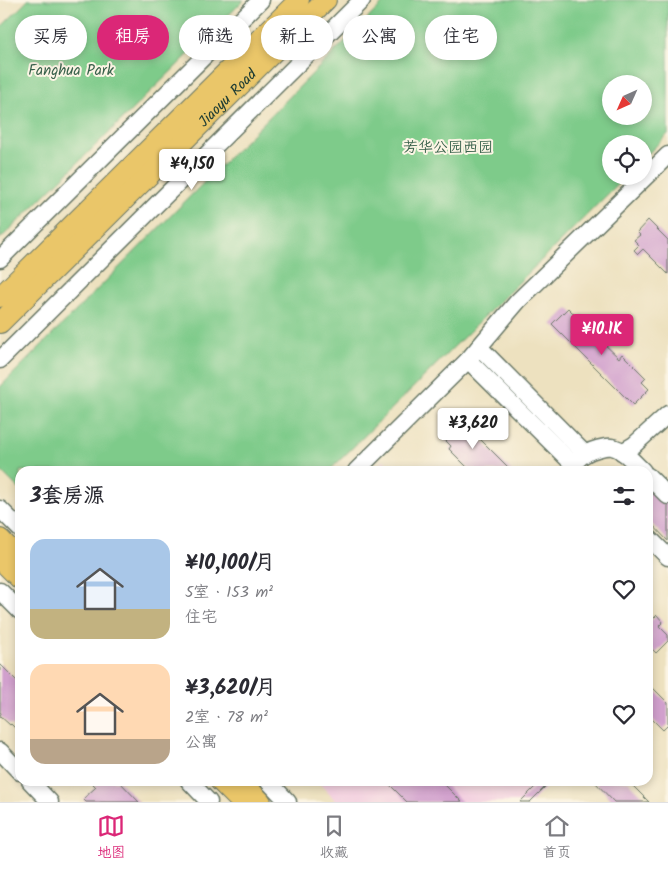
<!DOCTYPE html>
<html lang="zh">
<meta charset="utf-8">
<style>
:root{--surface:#fff;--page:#f2f2f3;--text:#2b2b33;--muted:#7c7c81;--line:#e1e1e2;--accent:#db2777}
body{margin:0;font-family:Kalam,"LXGW WenKai TC",sans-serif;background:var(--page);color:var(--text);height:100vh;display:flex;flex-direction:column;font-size:19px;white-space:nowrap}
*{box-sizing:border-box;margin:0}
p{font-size:16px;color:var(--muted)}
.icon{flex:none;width:28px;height:28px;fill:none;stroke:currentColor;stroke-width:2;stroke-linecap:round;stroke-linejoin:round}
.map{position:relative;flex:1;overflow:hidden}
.details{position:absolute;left:15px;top:466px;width:638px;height:320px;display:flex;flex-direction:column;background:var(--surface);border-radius:15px;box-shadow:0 2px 8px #0003}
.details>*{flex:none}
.hud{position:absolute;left:15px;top:15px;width:639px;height:45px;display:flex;gap:10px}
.needle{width:32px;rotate:225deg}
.fabs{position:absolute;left:602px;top:75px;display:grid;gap:10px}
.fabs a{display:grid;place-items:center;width:50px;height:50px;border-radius:50%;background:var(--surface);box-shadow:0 2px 8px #0003;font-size:25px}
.price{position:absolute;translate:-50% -42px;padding:0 11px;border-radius:5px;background:#fff;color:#222;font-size:16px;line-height:32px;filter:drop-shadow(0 1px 2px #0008)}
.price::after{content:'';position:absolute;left:50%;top:30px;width:15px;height:11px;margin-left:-8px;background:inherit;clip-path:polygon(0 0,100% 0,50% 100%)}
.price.current{background:var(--accent);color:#fff}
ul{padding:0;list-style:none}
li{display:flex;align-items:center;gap:15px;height:125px;padding:0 15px}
li span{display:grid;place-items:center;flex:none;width:140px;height:100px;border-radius:15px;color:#555}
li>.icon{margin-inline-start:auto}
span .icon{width:60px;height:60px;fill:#fffc;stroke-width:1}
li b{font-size:21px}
h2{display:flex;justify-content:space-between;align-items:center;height:60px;padding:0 15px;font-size:21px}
.pill{padding:0 18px;border-radius:22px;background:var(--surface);box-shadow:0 2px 8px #0003;font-size:18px;line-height:45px}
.pill.current{background:var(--accent);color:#fff}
.tabs{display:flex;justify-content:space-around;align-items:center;height:70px;border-top:1px solid var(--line);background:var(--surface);font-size:14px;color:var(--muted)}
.tabs a{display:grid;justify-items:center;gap:2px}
.tabs .current{color:var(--accent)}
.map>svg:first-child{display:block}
</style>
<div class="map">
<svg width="668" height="802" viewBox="0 0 668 802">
<rect width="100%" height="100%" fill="#fcf5e5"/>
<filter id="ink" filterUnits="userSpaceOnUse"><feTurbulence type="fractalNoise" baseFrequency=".02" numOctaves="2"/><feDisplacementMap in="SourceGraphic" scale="10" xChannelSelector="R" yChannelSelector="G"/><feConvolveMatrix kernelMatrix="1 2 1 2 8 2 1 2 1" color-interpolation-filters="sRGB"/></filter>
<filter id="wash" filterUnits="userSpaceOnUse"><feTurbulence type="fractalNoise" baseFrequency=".0096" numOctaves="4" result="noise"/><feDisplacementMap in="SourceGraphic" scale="20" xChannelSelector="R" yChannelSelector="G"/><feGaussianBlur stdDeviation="1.12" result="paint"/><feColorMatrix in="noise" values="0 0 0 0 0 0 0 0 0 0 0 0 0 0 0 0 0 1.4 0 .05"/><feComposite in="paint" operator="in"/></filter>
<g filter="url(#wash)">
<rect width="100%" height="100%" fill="#ede1bf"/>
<!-- built -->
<g fill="#f3cfe0">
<path d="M384 460 395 471H372Z"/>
<path d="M317 781H553L532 802H337Z"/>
</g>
<!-- green -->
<g fill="#7ecb8a" stroke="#4e845f" fill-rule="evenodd">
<path d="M28 0H244L0 239V28Z"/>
<path d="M386 0H668V134L644 158V144H611V176H626L329 471H20V490L0 470V387ZM611 84H644V116H611Z"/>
</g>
<g id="blocks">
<!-- building -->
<g fill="#d1a0cd">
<path d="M648 220 668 240V274L643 249 638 254 634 250 639 245 634 240 640 235 637 232Z"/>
<path d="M568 308 579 319 582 315 605 337 601 341 619 358 622 354 646 378 642 382 649 389 633 405 552 324Z"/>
<path d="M460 419 512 471H477L474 468 471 471 449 449 451 446 442 437Z"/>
<path d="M648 483 668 503V541L648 520Z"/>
<path d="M648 615 652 620 657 615 663 622 659 626 668 635V641L656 653 648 645Z"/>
<path d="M0 664 20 684V733L11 724 10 725 0 716 1 713 0 712Z"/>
<path d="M653 688 668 703V725L663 730 648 715V693Z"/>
<path d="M96 781H119L139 802H86L83 799 96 787 93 784Z"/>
<path d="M386 781H441L462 802H407Z"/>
<path d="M541 781H551L530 802H520Z"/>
<path d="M594 781H628L649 802H614Z"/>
</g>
</g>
</g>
<g filter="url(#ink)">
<use href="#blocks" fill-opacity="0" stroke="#677665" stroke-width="1"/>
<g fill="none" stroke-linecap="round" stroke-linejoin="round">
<defs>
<g id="minor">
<path d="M0 259 261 0"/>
<path d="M479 347 585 454"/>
<path d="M0 360 362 0"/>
<path d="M468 360 573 464"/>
<path d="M622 452 634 445 668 414"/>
<path d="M576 461C582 455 589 451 597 449 601 448 607 446 612 447 624 449 634 463 643 471"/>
<path d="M356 471 468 360 518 301 668 155"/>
<path d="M648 476 668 496"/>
<path d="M0 509 20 529"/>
<path d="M648 537 668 557"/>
<path d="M0 591 20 611"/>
<path d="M0 751 20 772"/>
<path d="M30 781 50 802"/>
<path d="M189 781 209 802"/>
<path d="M268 781 288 802"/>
</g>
<g id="major">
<path d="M0 297 299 0"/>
<path id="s1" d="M0 323 326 0"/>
<path d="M0 539 20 559"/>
<path d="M0 559 20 579"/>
<path d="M220 781 241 802"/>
<path d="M241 781 261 802"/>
</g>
</defs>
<!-- minor casing -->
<use href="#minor" stroke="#677665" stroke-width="19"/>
<!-- major casing -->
<use href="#major" stroke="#677665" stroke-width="22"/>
<!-- minor -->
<use href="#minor" stroke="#fff" stroke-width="16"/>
<!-- major -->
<use href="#major" stroke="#eac669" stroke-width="20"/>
</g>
</g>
<g text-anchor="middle" stroke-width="4" stroke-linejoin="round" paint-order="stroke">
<!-- park labels -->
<g font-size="15" fill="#37604a" stroke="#fcf5e5">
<text x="71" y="75">Fanghua Park</text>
<text x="448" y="152">芳华公园西园</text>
</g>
<!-- street labels -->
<g font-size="15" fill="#1f3d34" stroke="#fcf5e5">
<text dy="5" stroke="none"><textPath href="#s1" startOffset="320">Jiaoyu Road</textPath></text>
</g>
</g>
</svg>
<div class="fabs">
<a><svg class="needle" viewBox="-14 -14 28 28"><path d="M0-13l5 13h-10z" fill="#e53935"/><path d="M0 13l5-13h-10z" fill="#7c7c81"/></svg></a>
<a><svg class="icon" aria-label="locate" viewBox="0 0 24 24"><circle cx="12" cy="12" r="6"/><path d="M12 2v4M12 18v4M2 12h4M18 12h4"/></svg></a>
</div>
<b class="price" style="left:192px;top:191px">¥4,150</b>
<b class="price current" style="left:602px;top:356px">¥10.1K</b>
<b class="price" style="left:473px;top:450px">¥3,620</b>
<div class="hud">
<a class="pill">买房</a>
<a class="pill current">租房</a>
<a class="pill">筛选</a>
<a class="pill">新上</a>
<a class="pill">公寓</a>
<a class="pill">住宅</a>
</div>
<section class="details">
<h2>3套房源<svg class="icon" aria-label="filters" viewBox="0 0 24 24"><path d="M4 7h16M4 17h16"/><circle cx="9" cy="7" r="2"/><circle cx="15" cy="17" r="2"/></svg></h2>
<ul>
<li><span style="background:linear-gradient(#a9c7e8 70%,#c2b280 0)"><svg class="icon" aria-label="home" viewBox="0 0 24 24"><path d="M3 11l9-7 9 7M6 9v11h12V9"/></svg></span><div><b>¥10,100/月</b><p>5室 · 153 m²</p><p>住宅</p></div><svg class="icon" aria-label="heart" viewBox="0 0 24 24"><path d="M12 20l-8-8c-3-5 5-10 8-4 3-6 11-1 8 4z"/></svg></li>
<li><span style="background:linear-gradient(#ffd9b3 75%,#b9a48a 0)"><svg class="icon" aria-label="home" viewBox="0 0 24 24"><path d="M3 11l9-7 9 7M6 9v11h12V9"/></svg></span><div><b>¥3,620/月</b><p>2室 · 78 m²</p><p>公寓</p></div><svg class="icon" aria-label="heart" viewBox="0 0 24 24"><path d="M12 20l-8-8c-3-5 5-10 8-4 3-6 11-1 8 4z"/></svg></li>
</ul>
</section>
</div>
<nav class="tabs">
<a class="current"><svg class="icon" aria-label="map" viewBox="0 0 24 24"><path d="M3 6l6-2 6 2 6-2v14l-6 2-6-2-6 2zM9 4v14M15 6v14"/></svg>地图</a>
<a><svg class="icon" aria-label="saved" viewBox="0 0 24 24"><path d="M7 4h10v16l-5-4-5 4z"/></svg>收藏</a>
<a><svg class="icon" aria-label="home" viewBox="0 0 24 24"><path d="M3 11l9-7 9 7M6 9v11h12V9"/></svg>首页</a>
</nav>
